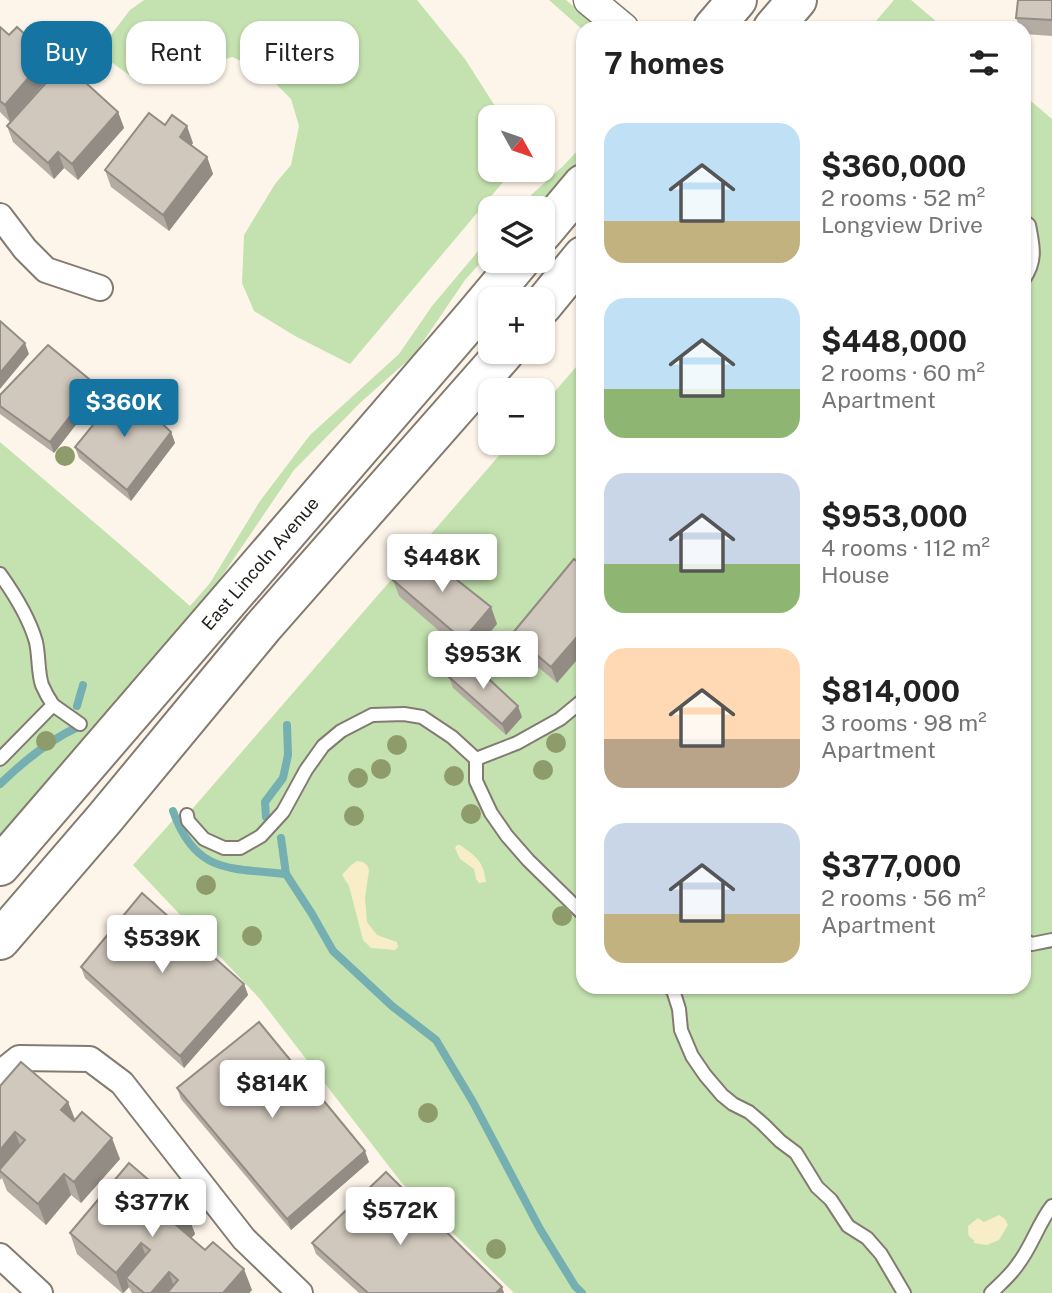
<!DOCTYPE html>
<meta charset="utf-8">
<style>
:root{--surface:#fff;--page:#f2f2f2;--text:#222;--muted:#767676;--accent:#1674a2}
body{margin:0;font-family:"Public Sans",sans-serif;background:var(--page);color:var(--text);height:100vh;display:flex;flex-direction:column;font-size:26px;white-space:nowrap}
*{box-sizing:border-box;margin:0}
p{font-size:23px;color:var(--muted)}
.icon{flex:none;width:38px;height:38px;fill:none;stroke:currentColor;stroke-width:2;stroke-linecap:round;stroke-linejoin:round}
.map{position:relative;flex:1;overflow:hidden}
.sheet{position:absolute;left:576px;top:21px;width:455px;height:973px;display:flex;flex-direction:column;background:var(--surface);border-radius:21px;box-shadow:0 2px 5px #0004}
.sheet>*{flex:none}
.hud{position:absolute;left:21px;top:21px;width:450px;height:63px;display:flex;gap:14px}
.needle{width:46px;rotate:130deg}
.fabs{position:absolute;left:478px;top:105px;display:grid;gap:14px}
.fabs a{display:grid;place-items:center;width:77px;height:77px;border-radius:14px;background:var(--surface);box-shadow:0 2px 5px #0004;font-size:35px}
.price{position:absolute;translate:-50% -60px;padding:0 16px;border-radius:7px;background:#fff;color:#222;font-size:23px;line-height:46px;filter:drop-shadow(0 2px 4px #0008)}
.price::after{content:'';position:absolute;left:50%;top:42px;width:21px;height:16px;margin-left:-10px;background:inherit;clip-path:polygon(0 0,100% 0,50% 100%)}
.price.selected{background:var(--accent);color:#fff}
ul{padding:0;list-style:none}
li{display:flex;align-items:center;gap:21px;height:175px;padding:0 28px}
li span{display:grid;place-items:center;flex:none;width:196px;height:140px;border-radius:21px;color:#555}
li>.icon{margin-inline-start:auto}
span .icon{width:84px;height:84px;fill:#fffc;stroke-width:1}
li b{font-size:30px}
h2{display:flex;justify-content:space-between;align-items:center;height:84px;padding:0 28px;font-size:30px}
.chip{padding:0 24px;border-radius:21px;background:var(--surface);box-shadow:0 2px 5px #0004;font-size:24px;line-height:63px}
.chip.selected{background:var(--accent);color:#fff}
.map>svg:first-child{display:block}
</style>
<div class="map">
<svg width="1052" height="1293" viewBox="0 0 1052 1293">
<rect width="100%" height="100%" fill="#fef5ea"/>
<!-- green -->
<g fill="#c4e2af">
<path d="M144 0H417L465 59 502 117H490V170H511L509 175 350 364 295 336 254 311 242 283 244 235 275 184 291 165 299 126 291 99 262 70 232 57 194 69 160 76 129 75 111 62 107 40 130 10Z"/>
<path d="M549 0H566L599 28H583V30Z"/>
<path d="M894 0H911L944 28H870Z"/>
<path d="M1024 95 1052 119V1293H514L401 1182 259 998 133 865 173 820 187 815 510 443H542L543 405 583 359V987H1024Z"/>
<path d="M583 145V163L533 208H517L563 166Z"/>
<path d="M490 237V252L465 280 414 355 361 402 294 470 199 610 0 838V442L123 547 190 606 210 583 260 501 310 435 399 354 432 306Z"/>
</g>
<!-- sand -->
<g fill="#f7edc7">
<path d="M457 845H460C477 857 483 861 486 882L479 883 476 879 474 869 460 859 455 848Z"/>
<path d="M357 861 363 862 367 865 369 870 365 898 367 922 377 935 397 942 398 947 395 950 371 948 363 940 349 886 342 875 350 866Z"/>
<path d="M999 1215 1005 1219 1008 1225 999 1240 987 1245 974 1243V1240C966 1236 969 1233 968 1226L978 1218 984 1222Z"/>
</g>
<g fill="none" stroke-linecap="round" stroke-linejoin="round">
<!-- stream -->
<g stroke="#75afb1" stroke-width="8">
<path d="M77 706 83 685"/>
<path d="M0 784C23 762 49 740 78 727"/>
<path d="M173 811C195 873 228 868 286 874"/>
<path d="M266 817 265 802 283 778 288 755 287 725"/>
<path d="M281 838 286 874 312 914 333 951 392 1006 436 1040 473 1102 540 1229 575 1286 582 1293"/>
</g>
<defs>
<g id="service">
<path d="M1024 221 1029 225C1033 246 1037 260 1024 279"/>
<path d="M0 574C15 595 29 617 36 642 39 655 38 674 42 685 45 692 49 699 53 705L0 759"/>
<path d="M53 705 80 724"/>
<path d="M476 759 517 743 560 719 583 700"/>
<path d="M187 815 188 821 204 839 224 848H240L261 836 283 812 306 770 323 746 341 731 372 715 404 714 422 717 452 737 476 759V781L491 813 507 836 528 860 583 914"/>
<path d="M1024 940 1032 944 1052 940"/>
<path d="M669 987 673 990 679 1009 681 1030 692 1056 705 1075 722 1095 733 1104 749 1112 763 1124 780 1141 796 1153 817 1187 831 1200 848 1226 867 1238 881 1254 904 1293"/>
<path d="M991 1293C1000 1284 1011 1275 1018 1264 1032 1246 1038 1224 1052 1206"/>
</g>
<g id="minor">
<path d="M0 216 25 249 46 270 100 288"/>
<path d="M0 1073 19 1058 90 1059 122 1083 244 1239 300 1293"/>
<path d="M0 1256 40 1293"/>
</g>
<path id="tertiary" d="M589 0 623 28"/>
<g id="primary">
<path d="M713 28 737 0"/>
<path d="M773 28 797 0"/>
<path d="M542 233 583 184"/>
<path d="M542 306 583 256"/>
<path id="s1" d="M0 866 474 316 520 261"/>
<path d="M0 940 105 818 263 627 505 352"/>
</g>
</defs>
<!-- service casing -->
<use href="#service" stroke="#837b71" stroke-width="16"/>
<!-- minor casing -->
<use href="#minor" stroke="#837b71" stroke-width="28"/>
<!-- tertiary casing -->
<use href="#tertiary" stroke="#837b71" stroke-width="33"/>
<!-- primary casing -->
<use href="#primary" stroke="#837b71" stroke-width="42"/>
<!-- service -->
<use href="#service" stroke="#fff" stroke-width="12"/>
<!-- minor -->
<use href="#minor" stroke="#fff" stroke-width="24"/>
<!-- tertiary -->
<use href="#tertiary" stroke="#fff" stroke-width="30"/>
<!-- primary -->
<use href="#primary" stroke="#fff" stroke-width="38"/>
</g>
<!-- trees -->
<g fill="#8d9c6a">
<circle cx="65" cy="456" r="10"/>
<circle cx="46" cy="741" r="10"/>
<circle cx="556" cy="743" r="10"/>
<circle cx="397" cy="745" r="10"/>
<circle cx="381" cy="769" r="10"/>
<circle cx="543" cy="770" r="10"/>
<circle cx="454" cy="776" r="10"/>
<circle cx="358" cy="778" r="10"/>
<circle cx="471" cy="814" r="10"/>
<circle cx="354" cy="816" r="10"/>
<circle cx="206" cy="885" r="10"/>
<circle cx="562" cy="916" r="10"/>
<circle cx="252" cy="936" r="10"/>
<circle cx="428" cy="1113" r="10"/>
<circle cx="496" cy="1249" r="10"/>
</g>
<!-- wall -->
<g fill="#b4aca3">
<path d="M1052 0V36L1024 34V28H1020L1016 18Z"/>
<path d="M0 27 9 35 29 38 35 54 34 55 42 62 48 79 10 122 0 112Z"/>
<path d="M118 112 124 128 78 180 64 168 54 179 13 142 7 126Z"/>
<path d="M193 143 191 146 207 157 213 174 169 231 111 187 105 170Z"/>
<path d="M95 384 99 395 54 453 0 414V395Z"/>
<path d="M171 432 175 443 131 501 79 458 75 447Z"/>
<path d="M574 559 557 683 518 650 512 634Z"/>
<path d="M393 580 491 607 497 624 469 657 399 596Z"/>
<path d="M449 677 522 717 506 735 453 688Z"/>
<path d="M81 967 244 984 248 995 184 1068 85 978Z"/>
<path d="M0 1086 68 1102 75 1119 120 1159 81 1203 71 1195 46 1225 7 1191 2 1178 0 1180Z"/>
<path d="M177 1088 369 1162 291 1230 181 1099Z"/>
<path d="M187 1213 195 1234 191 1238 252 1290 249 1293H132L129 1287 124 1293H122L77 1254 70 1233Z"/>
<path d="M312 1243 504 1293H359L316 1254Z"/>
</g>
<!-- shaded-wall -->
<g fill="#928c84">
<path d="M29 38 35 54 28 62 22 45Z"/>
<path d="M42 62 48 79 10 122 5 105Z"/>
<path d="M118 112 124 128 78 180 72 164Z"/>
<path d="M187 126 193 143 186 153 180 137Z"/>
<path d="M58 152 64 168 54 179 48 163Z"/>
<path d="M207 157 213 174 169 231 163 215Z"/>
<path d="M25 343 29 354 0 389V373Z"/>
<path d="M95 384 99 395 54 453 50 442Z"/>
<path d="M171 432 175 443 131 501 127 490Z"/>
<path d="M491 607 497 624 469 657 463 640Z"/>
<path d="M583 630V653L557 683 551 667Z"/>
<path d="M518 706 522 717 506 735 502 724Z"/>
<path d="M244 984 248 995 184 1068 180 1056Z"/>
<path d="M68 1102 76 1123 61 1110Z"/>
<path d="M15 1132 23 1153 0 1171V1150Z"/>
<path d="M112 1138 120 1159 81 1203 74 1182Z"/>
<path d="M365 1151 369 1162 291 1230 287 1219Z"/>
<path d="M64 1174 71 1195 46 1225 38 1204Z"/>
<path d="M187 1213 195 1234 184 1246 176 1225Z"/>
<path d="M141 1243 149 1264 126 1278 129 1287 123 1293 116 1273Z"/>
<path d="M244 1269 252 1290 249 1293H223Z"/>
<path d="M169 1272 176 1293H151Z"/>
<path d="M502 1287 504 1293H496Z"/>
</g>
<!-- building -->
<g fill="#d1c8bd" stroke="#928c84" stroke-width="2">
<path d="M1018 0H1052V20L1016 18Z"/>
<path d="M0 27 9 35 17 27 29 38 22 45 42 62 5 105 0 101Z"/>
<path d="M64 63 118 112 72 164 58 152 48 163 7 126Z"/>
<path d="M149 113 165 125 172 115 187 126 180 137 207 157 163 215 105 170Z"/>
<path d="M0 321 25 343 0 373Z"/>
<path d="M48 345 95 384 50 442 0 406V395Z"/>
<path d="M124 387 171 432 127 490 75 447Z"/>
<path d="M418 549 491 607 463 640 393 580Z"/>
<path d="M574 559 583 566V630L551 667 512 634Z"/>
<path d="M466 658 518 706 502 724 449 677Z"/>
<path d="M142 893 244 984 180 1056 81 967Z"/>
<path d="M259 1022 365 1151 287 1219 177 1088Z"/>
<path d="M21 1062 68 1102 61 1110 74 1121 82 1112 112 1138 74 1182 64 1174 38 1204 0 1171V1169L25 1140 15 1132 0 1150V1086Z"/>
<path d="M129 1163 187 1213 176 1225 205 1250 213 1242 244 1269 223 1293H167L178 1280 169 1272 151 1293H144L126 1278 150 1250 141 1243 116 1273 70 1233Z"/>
<path d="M386 1172 502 1287 496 1293H368L312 1243Z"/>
</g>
<g text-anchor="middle" stroke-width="7" stroke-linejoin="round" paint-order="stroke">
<!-- street labels -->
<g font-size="18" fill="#211e1a" stroke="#fef5ea">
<text dy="6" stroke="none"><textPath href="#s1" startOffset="399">East Lincoln Avenue</textPath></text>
</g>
</g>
</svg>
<div class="fabs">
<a><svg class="needle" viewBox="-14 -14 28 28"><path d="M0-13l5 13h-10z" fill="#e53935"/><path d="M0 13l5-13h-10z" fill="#767676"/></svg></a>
<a><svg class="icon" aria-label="layers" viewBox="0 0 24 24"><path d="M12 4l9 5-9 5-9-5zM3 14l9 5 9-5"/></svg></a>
<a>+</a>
<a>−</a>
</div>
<b class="price selected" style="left:124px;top:439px">$360K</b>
<b class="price" style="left:442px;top:594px">$448K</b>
<b class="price" style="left:483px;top:691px">$953K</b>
<b class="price" style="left:162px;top:975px">$539K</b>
<b class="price" style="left:272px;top:1120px">$814K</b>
<b class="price" style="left:152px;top:1239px">$377K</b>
<b class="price" style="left:400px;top:1247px">$572K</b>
<div class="hud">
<a class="chip selected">Buy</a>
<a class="chip">Rent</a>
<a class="chip">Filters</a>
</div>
<section class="sheet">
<h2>7 homes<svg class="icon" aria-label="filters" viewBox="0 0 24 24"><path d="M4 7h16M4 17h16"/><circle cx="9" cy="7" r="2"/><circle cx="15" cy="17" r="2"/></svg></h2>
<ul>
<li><span style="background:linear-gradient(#bfe0f5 70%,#c2b280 0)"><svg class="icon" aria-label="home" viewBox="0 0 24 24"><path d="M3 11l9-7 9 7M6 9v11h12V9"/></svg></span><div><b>$360,000</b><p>2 rooms · 52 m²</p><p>Longview Drive</p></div></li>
<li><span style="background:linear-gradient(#bfe0f5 65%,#8fb573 0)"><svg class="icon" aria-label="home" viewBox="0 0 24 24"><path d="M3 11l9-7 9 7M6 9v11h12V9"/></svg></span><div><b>$448,000</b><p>2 rooms · 60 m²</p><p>Apartment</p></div></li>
<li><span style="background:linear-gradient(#c9d6e8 65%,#8fb573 0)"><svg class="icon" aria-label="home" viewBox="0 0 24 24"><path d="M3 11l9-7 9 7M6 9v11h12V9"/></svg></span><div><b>$953,000</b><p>4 rooms · 112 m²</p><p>House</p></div></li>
<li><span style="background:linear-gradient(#ffd9b3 65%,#b9a48a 0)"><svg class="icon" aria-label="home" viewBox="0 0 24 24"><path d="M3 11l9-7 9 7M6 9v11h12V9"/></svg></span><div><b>$814,000</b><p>3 rooms · 98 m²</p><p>Apartment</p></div></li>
<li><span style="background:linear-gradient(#c9d6e8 65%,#c2b280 0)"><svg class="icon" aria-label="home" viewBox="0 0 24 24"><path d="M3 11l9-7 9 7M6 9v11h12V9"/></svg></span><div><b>$377,000</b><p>2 rooms · 56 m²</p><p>Apartment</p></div></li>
</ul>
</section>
</div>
